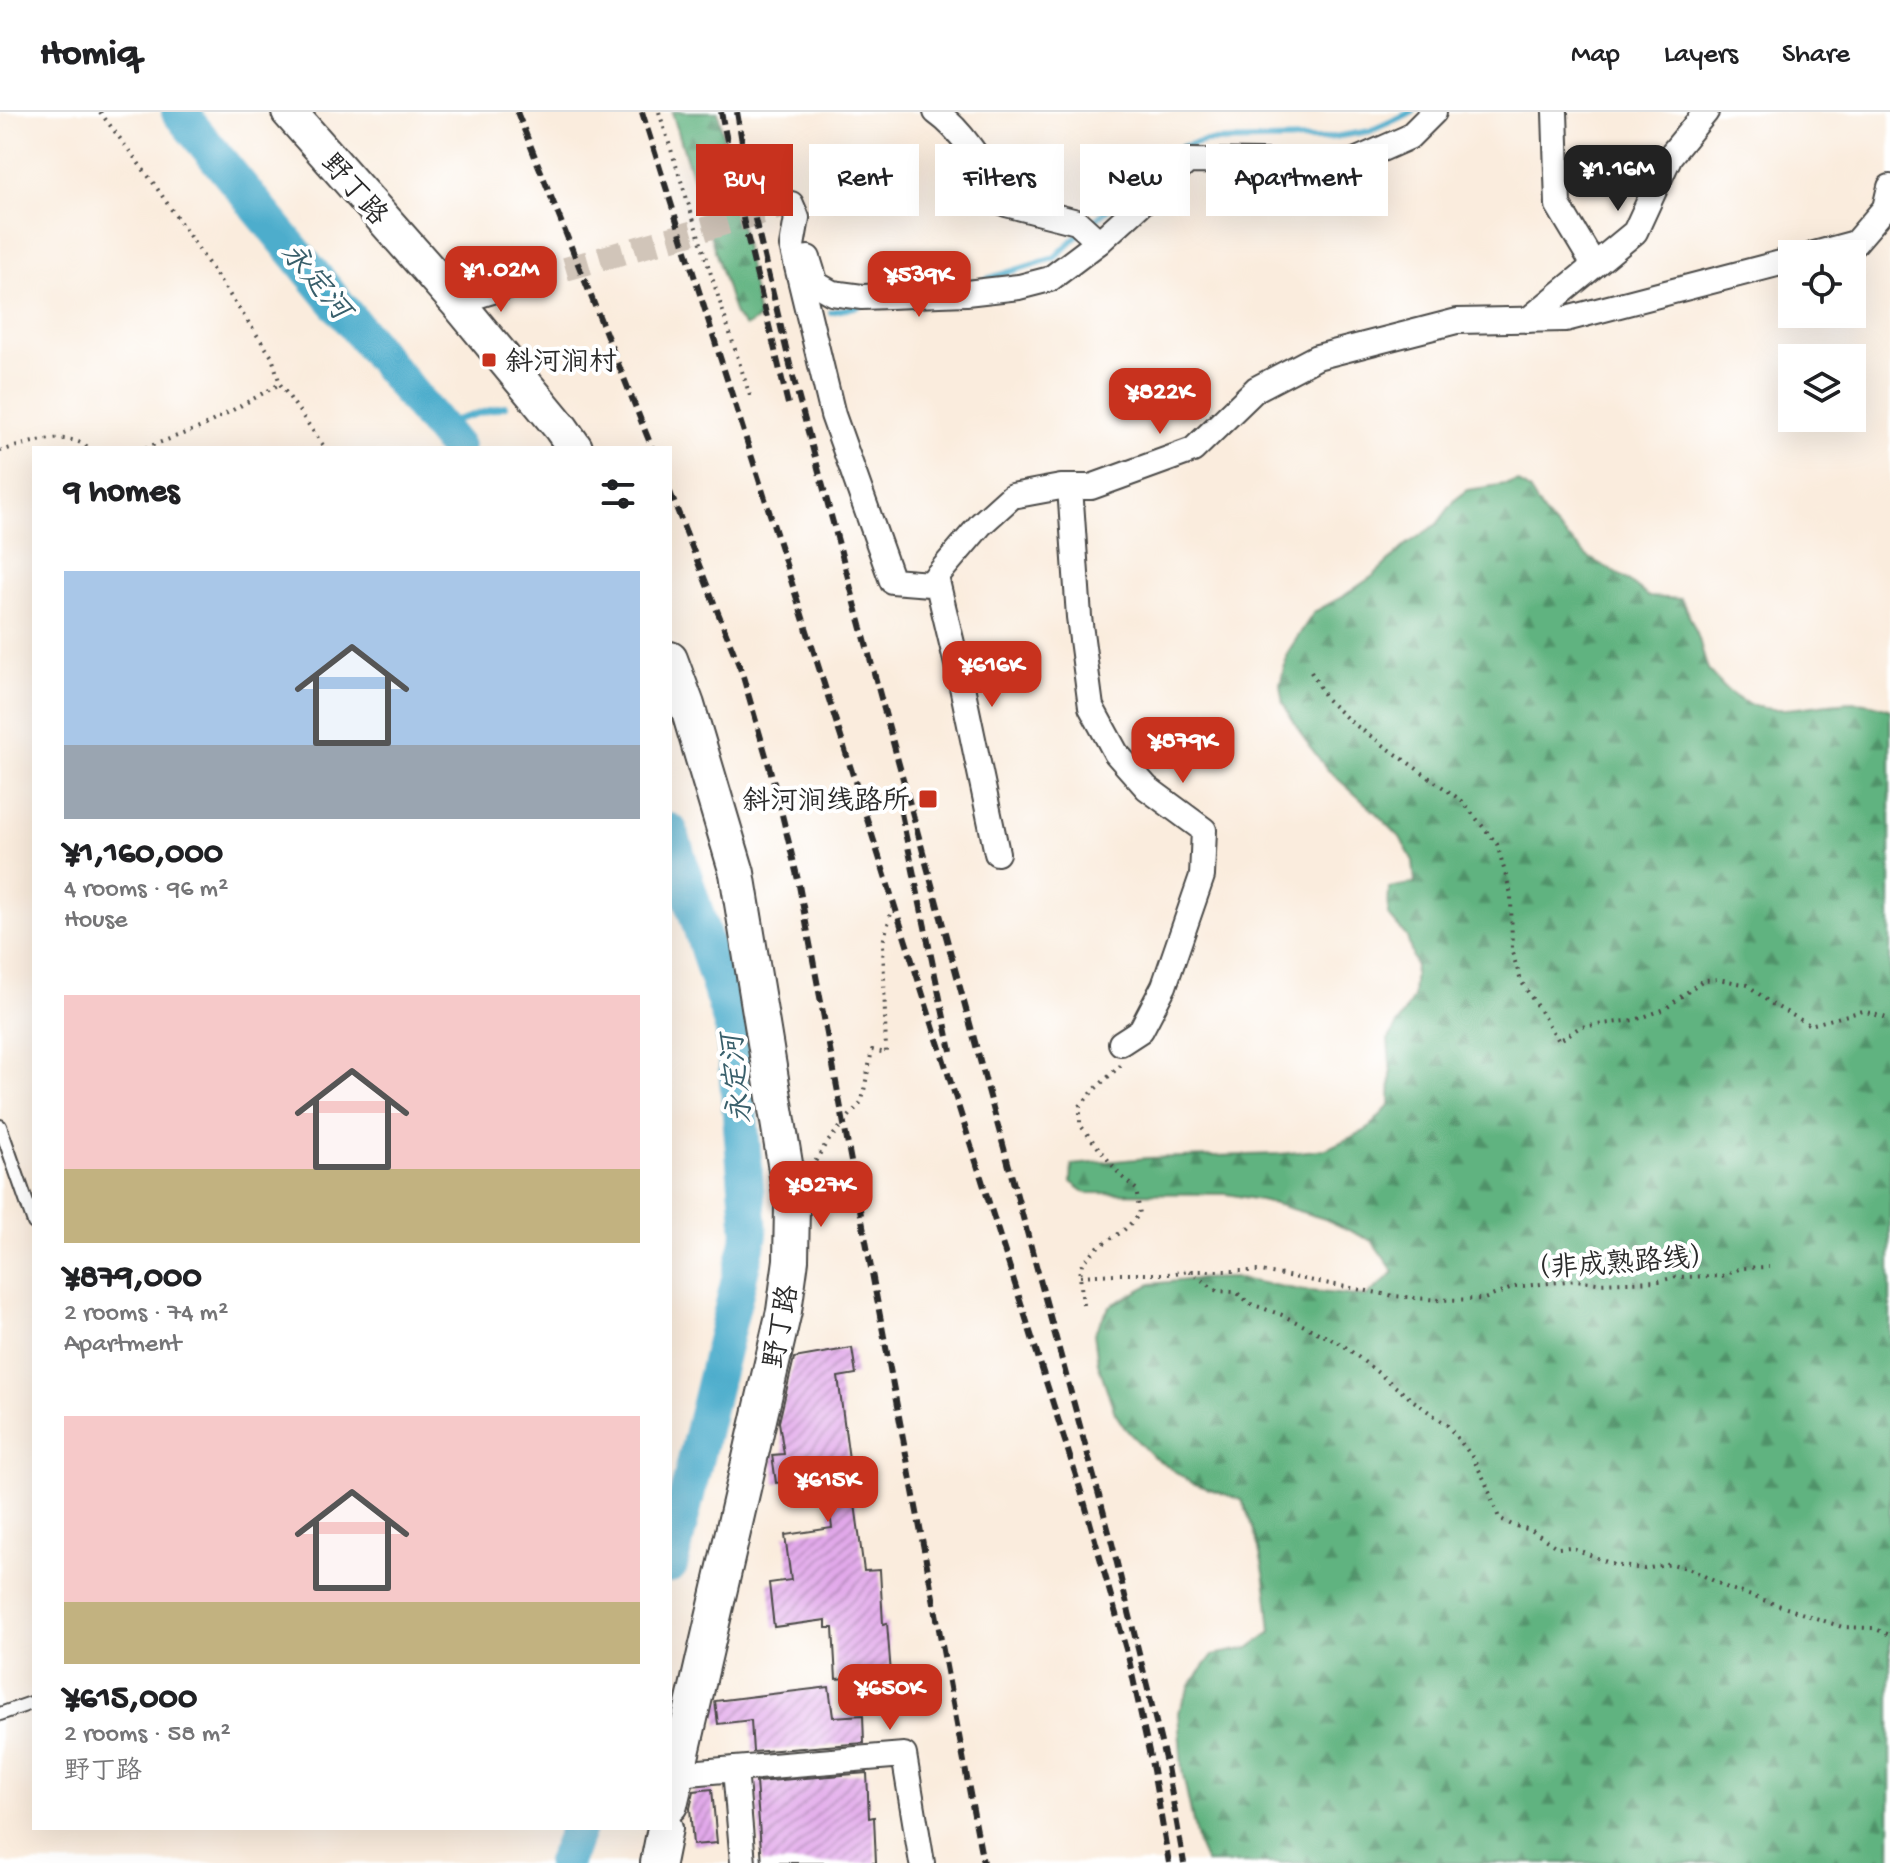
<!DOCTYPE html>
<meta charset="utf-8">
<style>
:root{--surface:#fff;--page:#f2f2f2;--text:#202124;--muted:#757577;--line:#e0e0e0;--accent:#c8321e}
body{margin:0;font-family:"Gochi Hand","LXGW WenKai TC",sans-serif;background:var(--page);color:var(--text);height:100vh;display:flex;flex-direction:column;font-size:30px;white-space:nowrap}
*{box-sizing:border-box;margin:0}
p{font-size:26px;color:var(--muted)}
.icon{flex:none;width:44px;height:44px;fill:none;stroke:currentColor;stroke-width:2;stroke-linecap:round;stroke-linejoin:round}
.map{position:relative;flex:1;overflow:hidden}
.drawer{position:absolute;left:32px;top:334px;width:640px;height:1384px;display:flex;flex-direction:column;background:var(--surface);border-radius:0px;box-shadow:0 8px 32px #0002}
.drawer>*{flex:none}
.hud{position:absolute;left:696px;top:32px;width:760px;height:72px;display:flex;gap:16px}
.buttons{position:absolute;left:1778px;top:128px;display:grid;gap:16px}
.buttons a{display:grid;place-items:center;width:88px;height:88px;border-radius:0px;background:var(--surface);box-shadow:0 8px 32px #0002;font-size:40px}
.price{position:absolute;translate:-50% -68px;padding:0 18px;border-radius:16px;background:var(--accent);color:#fff;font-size:26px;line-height:52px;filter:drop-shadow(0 2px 4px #0008)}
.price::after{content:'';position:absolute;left:50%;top:48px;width:24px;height:18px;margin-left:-12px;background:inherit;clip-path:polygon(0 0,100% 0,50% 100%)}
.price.on{background:#222;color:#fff}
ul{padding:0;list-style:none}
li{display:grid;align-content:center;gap:16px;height:424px;padding:0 32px}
li span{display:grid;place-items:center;height:248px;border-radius:0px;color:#555}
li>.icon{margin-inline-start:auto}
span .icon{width:144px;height:144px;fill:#fffc;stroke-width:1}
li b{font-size:34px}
h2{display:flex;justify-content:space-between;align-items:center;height:96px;padding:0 32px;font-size:34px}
.pill{padding:0 28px;border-radius:0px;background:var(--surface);box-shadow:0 8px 32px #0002;font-size:28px;line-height:72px}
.pill.on{background:var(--accent);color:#fff}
header{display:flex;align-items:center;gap:48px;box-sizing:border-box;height:112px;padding:0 40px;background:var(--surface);border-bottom:2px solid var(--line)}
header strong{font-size:38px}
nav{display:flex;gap:44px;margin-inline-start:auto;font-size:28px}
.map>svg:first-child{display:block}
</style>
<header>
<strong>Homiq</strong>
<nav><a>Map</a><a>Layers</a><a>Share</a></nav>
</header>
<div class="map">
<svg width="1890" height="1751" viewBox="0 0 1890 1751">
<defs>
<pattern id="forest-firs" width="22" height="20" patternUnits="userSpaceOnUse" patternTransform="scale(2)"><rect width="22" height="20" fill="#61b380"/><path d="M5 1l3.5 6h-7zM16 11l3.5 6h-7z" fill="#509269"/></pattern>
<pattern id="building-hatch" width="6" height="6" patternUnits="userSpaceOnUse" patternTransform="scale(2)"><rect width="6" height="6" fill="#e2a9ea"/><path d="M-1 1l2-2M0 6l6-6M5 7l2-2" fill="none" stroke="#b78abe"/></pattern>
</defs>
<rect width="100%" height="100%" fill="#fff"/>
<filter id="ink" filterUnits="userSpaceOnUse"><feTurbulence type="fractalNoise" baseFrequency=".0125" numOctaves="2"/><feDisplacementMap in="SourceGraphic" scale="16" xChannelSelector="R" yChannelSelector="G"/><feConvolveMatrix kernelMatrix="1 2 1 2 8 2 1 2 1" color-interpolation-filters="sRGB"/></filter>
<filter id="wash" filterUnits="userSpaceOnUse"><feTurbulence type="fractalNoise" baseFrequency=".006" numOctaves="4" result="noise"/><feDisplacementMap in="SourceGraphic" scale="32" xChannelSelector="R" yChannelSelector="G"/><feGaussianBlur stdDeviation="1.8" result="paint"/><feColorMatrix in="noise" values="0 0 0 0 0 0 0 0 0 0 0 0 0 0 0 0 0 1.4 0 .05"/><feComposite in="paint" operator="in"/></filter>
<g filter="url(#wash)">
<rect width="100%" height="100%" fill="#faecdd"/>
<!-- forest -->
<g fill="url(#forest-firs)" stroke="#466f56" stroke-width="2">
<path d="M672 0H718L759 207 745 215 735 203Z"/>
<path d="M1518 370 1529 378 1546 405 1588 445 1623 465 1649 485 1681 487C1687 500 1694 513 1699 527 1702 537 1704 548 1708 557 1711 562 1716 567 1720 571 1768 627 1833 571 1890 598V1751H1206L1198 1733 1182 1658 1178 1600 1191 1572 1213 1543 1249 1536 1271 1520C1267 1473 1262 1432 1242 1388L1192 1371 1151 1343 1125 1316 1115 1301 1098 1251 1094 1221 1110 1194 1151 1172 1196 1167 1235 1166 1300 1178 1366 1185 1394 1160 1372 1129 1325 1107 1265 1089 1227 1082 1086 1081 1071 1070 1072 1053 1148 1046 1280 1042 1326 1037 1367 1018 1390 993 1391 961 1388 928 1413 886 1415 853 1407 825 1388 803 1389 776 1415 771 1413 749 1400 725 1375 700 1327 657 1303 625 1283 591 1280 573 1288 540 1314 500 1342 485 1373 464 1406 433 1437 412 1456 387 1468 378Z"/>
</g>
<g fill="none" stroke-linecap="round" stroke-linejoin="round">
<!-- stream -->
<g stroke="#4eadcc" stroke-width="6">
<path d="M1088 115 1173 37 1205 29 1322 27 1370 19 1412 0"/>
<path d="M983 168 1054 146 1079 122"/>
<path d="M831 200 859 194"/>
<path d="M438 313 505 294"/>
</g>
<!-- river -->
<g stroke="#4eadcc" stroke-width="36">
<path d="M179 0 456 336"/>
<path d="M670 719 733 918 750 1122 670 1453"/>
<path d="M564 1751 578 1716"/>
</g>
</g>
<g id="blocks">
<!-- building -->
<g fill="url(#building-hatch)">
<path d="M852 1236 856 1262 838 1265 864 1459 880 1458 883 1512 887 1511 891 1562 836 1567 833 1516H826V1508L774 1515 769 1471 791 1468 785 1423 832 1416 825 1365 776 1371 772 1343 784 1342 779 1310 794 1246Z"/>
<path d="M829 1575 833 1605 863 1603 864 1631 753 1640 751 1608 718 1612 715 1589Z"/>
<path d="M867 1661 869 1706 874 1705 876 1751H762L756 1670Z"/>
<path d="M712 1677 717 1731 693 1733 690 1696 694 1679Z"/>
</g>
</g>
</g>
<g filter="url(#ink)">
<use href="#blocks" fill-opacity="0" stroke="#4a4846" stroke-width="2"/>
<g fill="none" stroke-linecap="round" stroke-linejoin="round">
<!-- street-tunnel -->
<path stroke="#d1c5b9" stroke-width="24" stroke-dasharray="24 12" stroke-linecap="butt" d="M531 167 791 92"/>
<defs>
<g id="lane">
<path d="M0 1014 34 1111"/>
<path d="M0 1602 34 1590"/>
</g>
<g id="street">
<path d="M936 0C967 22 987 61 1006 92L1077 110 1099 130 1188 49 1350 51 1409 25 1434 0"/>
<path d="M1555 0 1558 93 1594 153"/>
<path d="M791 92 797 106 792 134 833 303 892 469 930 472 981 412 1012 384 1061 375H1091L1193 338 1256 277 1317 245 1457 209 1566 207 1792 148"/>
<path d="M1814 142 1855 131 1885 96 1890 75"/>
<path d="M808 146 816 172 832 181 862 185 966 181 1019 175 1050 167 1099 130"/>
<path d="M457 190 531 167"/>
<path d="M1528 208 1635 120 1670 44 1706 0"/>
<path d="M1070 375 1079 505 1091 595 1116 641 1147 676 1204 718 1202 764 1164 874 1141 918 1121 931"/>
<path d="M936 465 960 565 997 741"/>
<path d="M735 1657 904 1643 922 1751"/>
<path d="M677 1662 735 1657 743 1751"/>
</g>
<g id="secondary">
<path d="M289 0 457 190 561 316 575 336"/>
<path d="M670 547 687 593 737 761 792 1094 791 1148 784 1199 670 1693"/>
<path d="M658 1751 665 1716"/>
</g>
</defs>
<!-- lane casing -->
<use href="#lane" stroke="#4a4846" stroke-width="16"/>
<!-- street casing -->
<use href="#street" stroke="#4a4846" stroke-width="28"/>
<!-- secondary casing -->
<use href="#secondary" stroke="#4a4846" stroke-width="38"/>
<!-- path -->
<g stroke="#4a4846" stroke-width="4" stroke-dasharray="2 6" stroke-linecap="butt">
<path d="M100 0 152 69 272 245 280 272 325 336"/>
<path d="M659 0 750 284"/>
<path d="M145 336 202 315 280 272"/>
<path d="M0 339C26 332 66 317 89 336"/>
<path d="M1311 560 1326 587 1351 610 1462 689 1497 732 1511 782 1512 840 1521 869 1559 929 1580 915 1635 908 1665 897 1703 868 1718 867 1748 873 1770 891 1810 913 1863 899 1890 907"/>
<path d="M814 1057 815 1050 825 1033 862 989 872 938 886 941 883 830 893 794"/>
<path d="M1189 1159 1217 1179 1236 1180 1251 1192 1282 1203 1343 1233 1411 1287 1447 1313 1471 1343 1485 1369 1499 1406 1512 1413 1531 1418 1558 1436 1571 1435 1614 1453 1644 1457 1672 1452 1690 1457 1728 1476 1842 1515 1873 1516 1890 1523"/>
<path d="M1080 1164 1116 1162H1168L1189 1159H1261L1394 1184 1439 1188 1484 1187 1515 1175 1576 1168 1597 1171 1659 1169 1676 1165 1722 1164 1741 1156 1769 1155"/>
<path d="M1083 1193 1080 1164 1082 1151 1098 1135 1123 1119 1140 1102 1136 1077 1121 1064 1080 1013V994L1095 977 1121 953"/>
</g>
<!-- lane -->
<use href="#lane" stroke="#fff" stroke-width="12"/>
<!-- street -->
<use href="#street" stroke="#fff" stroke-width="24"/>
<!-- secondary -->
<use href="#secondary" stroke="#fff" stroke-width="34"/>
<!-- rail -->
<g stroke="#2b2b2b" stroke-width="6" stroke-dasharray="12 6" stroke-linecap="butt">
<path d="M517 0 652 336"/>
<path d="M642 0 1084 1389 1129 1548 1153 1658 1169 1751"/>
<path d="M721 0 744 111 788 292"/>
<path d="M737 0 755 107 792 261 1112 1431 1167 1655 1184 1751"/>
<path d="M670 380 742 561 776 678 798 768 983 1751"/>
<path d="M901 701 951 939"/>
</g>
</g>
</g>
<!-- markers -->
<g fill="#c8321e" stroke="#fff" stroke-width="3">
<rect x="481" y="240" width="16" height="16" rx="4"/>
<rect x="918" y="677" width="20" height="20" rx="4"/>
</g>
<g text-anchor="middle" stroke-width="8" stroke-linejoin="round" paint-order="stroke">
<!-- street labels -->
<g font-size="28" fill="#2b2b2b" stroke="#fff">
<text transform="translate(356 76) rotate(49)" y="10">野丁路</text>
<text transform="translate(1620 1149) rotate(-4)" y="10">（非成熟路线）</text>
<text transform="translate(779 1214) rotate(-79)" y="10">野丁路</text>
</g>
<!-- poi labels -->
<g font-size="28" fill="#2b2b2b" stroke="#fff" text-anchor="start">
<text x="505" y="258">斜河涧村</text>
<text x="910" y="697" text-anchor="end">斜河涧线路所</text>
</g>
<!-- water labels -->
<g font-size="30" font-style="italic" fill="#395f6b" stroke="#fff">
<text transform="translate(317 168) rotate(50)" y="10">永定河</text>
<text transform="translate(735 967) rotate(-96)" y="10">永定河</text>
</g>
</g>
</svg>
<div class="buttons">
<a><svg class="icon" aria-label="locate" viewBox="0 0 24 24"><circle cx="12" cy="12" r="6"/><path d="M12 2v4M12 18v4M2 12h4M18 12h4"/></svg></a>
<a><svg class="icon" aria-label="layers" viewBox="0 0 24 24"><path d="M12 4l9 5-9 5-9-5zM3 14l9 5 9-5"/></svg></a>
</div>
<b class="price on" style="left:1618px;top:101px">¥1.16M</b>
<b class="price" style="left:501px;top:202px">¥1.02M</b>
<b class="price" style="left:919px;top:207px">¥539K</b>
<b class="price" style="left:1160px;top:324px">¥822K</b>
<b class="price" style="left:992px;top:597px">¥616K</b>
<b class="price" style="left:1183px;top:673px">¥879K</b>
<b class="price" style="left:821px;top:1117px">¥827K</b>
<b class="price" style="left:828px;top:1412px">¥615K</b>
<b class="price" style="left:890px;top:1620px">¥650K</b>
<div class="hud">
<a class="pill on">Buy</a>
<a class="pill">Rent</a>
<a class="pill">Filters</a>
<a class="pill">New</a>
<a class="pill">Apartment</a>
</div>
<section class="drawer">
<h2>9 homes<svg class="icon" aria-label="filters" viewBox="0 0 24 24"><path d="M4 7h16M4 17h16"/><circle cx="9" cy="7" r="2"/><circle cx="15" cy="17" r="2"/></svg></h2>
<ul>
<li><span style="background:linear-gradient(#a9c7e8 70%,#9aa5b1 0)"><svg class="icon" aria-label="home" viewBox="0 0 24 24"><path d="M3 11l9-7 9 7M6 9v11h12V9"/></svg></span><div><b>¥1,160,000</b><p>4 rooms · 96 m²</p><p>House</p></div></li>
<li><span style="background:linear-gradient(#f6c9c9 70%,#c2b280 0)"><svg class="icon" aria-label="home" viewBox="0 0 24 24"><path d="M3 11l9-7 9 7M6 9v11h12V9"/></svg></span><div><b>¥879,000</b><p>2 rooms · 74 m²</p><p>Apartment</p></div></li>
<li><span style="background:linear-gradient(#f6c9c9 75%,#c2b280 0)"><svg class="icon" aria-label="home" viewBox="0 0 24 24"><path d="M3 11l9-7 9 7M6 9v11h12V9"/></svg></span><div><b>¥615,000</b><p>2 rooms · 58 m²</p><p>野丁路</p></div></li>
</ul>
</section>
</div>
